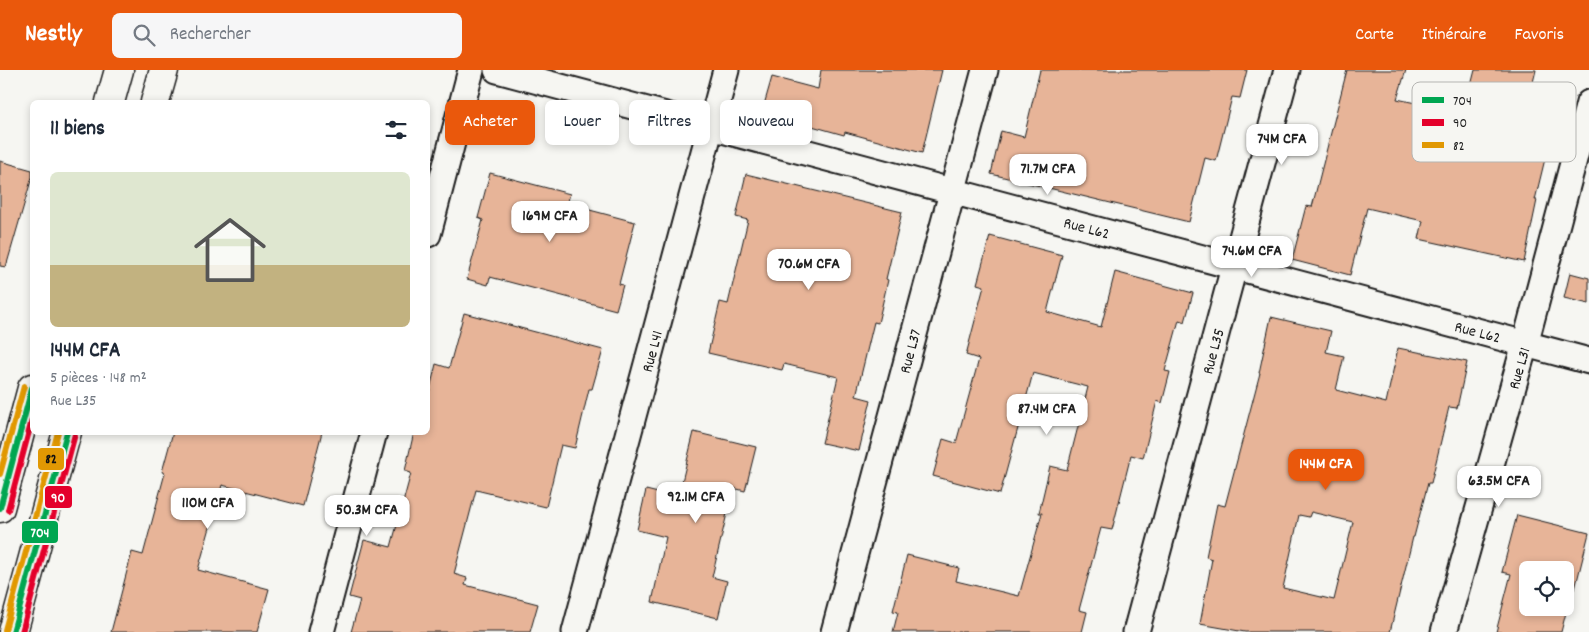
<!DOCTYPE html>
<html lang="fr">
<meta charset="utf-8">
<style>
:root{--surface:#fff;--page:#f6f6f7;--text:#1f2937;--muted:#747a83;--accent:#ea580c}
body{margin:0;font-family:Dekko,sans-serif;background:var(--page);color:var(--text);height:100vh;display:flex;flex-direction:column;font-size:19px;white-space:nowrap}
*{box-sizing:border-box;margin:0}
p{font-size:16px;color:var(--muted)}
.icon{flex:none;width:28px;height:28px;fill:none;stroke:currentColor;stroke-width:2;stroke-linecap:round;stroke-linejoin:round}
.map{position:relative;flex:1;overflow:hidden}
.drawer{position:absolute;left:30px;top:30px;width:400px;height:335px;display:flex;flex-direction:column;background:var(--surface);border-radius:8px;box-shadow:0 2px 8px #0003}
.drawer>*{flex:none}
.banner{position:absolute;left:445px;top:30px;width:475px;height:45px;display:flex;gap:10px}
.buttons{position:absolute;left:1519px;top:491px;display:grid;gap:10px}
.buttons a{display:grid;place-items:center;width:55px;height:55px;border-radius:8px;background:var(--surface);box-shadow:0 2px 8px #0003;font-size:25px}
.price{position:absolute;translate:-50% -42px;padding:0 11px;border-radius:10px;background:#fff;color:#222;font-size:16px;line-height:32px;filter:drop-shadow(0 1px 2px #0008)}
.price::after{content:'';position:absolute;left:50%;top:30px;width:15px;height:11px;margin-left:-8px;background:inherit;clip-path:polygon(0 0,100% 0,50% 100%)}
.price.selected{background:var(--accent);color:#fff}
ul{padding:0;list-style:none}
li{display:grid;align-content:center;gap:10px;height:265px;padding:0 20px}
li span{display:grid;place-items:center;height:155px;border-radius:8px;color:#555}
li>.icon{margin-inline-start:auto}
span .icon{width:90px;height:90px;fill:#fffc;stroke-width:1}
li b{font-size:21px}
h2{display:flex;justify-content:space-between;align-items:center;height:60px;padding:0 20px;font-size:21px}
.tag{padding:0 18px;border-radius:8px;background:var(--surface);box-shadow:0 2px 8px #0003;font-size:18px;line-height:45px}
.tag.selected{background:var(--accent);color:#fff}
header{display:flex;align-items:center;gap:30px;box-sizing:border-box;height:70px;padding:0 25px;background:var(--accent);color:#fff}
header strong{font-size:24px}
nav{display:flex;gap:28px;margin-inline-start:auto;font-size:18px}
.search{width:350px;height:45px;background:var(--page);display:flex;align-items:center;gap:12px;box-sizing:border-box;padding:0 18px;border-radius:8px;color:var(--muted);font-size:19px}
.map>svg:first-child{display:block}
</style>
<header>
<strong>Nestly</strong>
<div class="search"><svg class="icon" aria-label="search" viewBox="0 0 24 24"><circle cx="10" cy="10" r="6"/><path d="M15 15l6 6"/></svg>Rechercher</div>
<nav><a>Carte</a><a>Itinéraire</a><a>Favoris</a></nav>
</header>
<div class="map">
<svg width="1589" height="562" viewBox="0 0 1589 562">
<rect width="100%" height="100%" fill="#f6f6f2"/>
<filter id="ink" filterUnits="userSpaceOnUse"><feTurbulence type="fractalNoise" baseFrequency=".02" numOctaves="2"/><feDisplacementMap in="SourceGraphic" scale="10" xChannelSelector="R" yChannelSelector="G"/><feConvolveMatrix kernelMatrix="1 2 1 2 8 2 1 2 1" color-interpolation-filters="sRGB"/></filter>
<g filter="url(#ink)">
<!-- building -->
<g fill="#e7b498" stroke="#1c1c1c" fill-rule="evenodd">
<path d="M821 0H942L922 83 845 62 844 65 762 42 772 7 818 19Z"/>
<path d="M1040 0H1247L1240 28 1232 27 1216 91 1205 88 1189 152 991 104 1001 61 1024 67Z"/>
<path d="M1347 0H1406L1397 29 1448 40 1449 35 1465 39 1475 0H1536L1523 53 1552 60 1535 130H1537L1524 192 1419 169 1423 151 1367 138 1350 205 1292 190 1306 136 1312 137Z"/>
<path d="M0 91 32 100V107L6 197 0 196Z"/>
<path d="M490 103 570 124 567 134 635 152 619 214 623 215 616 240 490 207 488 215 467 209 483 150 478 148Z"/>
<path d="M746 104 902 142 886 209 888 210 878 253 874 252 856 326 871 330 859 381 822 373 838 307 784 294 782 300 708 283 720 232 728 234 748 150 736 147Z"/>
<path d="M990 166 1062 185 1047 242 1101 257 1115 202 1193 223 1185 252 1179 250 1165 301 1170 302 1162 333 1157 331 1143 388 1131 385 1112 460 1101 458 1079 540 1087 542 1082 562H893L898 542 893 541 907 485 959 498 956 511 1019 526 1042 443H1039L1050 396 1067 400 1088 317 1033 303 1000 424 933 406 943 369 956 373 979 289 966 285 984 216 977 214Z"/>
<path d="M1570 203 1589 208V234L1564 228Z"/>
<path d="M464 243 603 280 592 319H589L575 378 561 375 546 437 476 420 454 504 467 508 465 515 538 534 530 562H351L360 530 349 527 364 470 391 477 411 403 405 401 414 362H428V327L436 294 449 298Z"/>
<path d="M1271 247 1331 261 1326 282 1344 286 1336 320 1386 333 1398 278 1467 292 1457 338 1449 337 1431 413H1428L1414 467H1413L1390 562H1245L1200 554 1212 489 1206 487 1217 434 1225 436 1260 303H1259ZM1311 442 1353 452 1334 530 1283 518 1299 445 1309 447Z"/>
<path d="M173 362H322L303 436 222 415 198 500 269 519 257 562H111L132 482 143 485 165 403 162 402Z"/>
<path d="M694 362 756 377 745 421 733 418 712 507 727 511 718 548 652 532 666 467 637 460 646 420 678 428Z"/>
<path d="M1517 445 1589 463 1575 519H1572L1561 562H1496L1511 504 1502 502ZM1528 500H1565V538H1528Z"/>
</g>
<g fill="none" stroke-linecap="round" stroke-linejoin="round">
<defs>
<g id="minor">
<path d="M497 0 1589 291"/>
<path d="M428 164 471 0"/>
<path d="M321 562 374 362"/>
<path d="M575 562 726 0"/>
<path d="M834 562 985 0"/>
<path d="M1136 562 1287 0"/>
<path d="M1444 562 1525 274 1589 33"/>
</g>
<g id="secondary">
<path d="M110 32 119 0"/>
<path d="M155 32 164 0"/>
<path d="M0 438 32 318"/>
<path d="M13 562 67 362"/>
</g>
</defs>
<!-- minor casing -->
<use href="#minor" stroke="#1c1c1c" stroke-width="29"/>
<!-- secondary casing -->
<use href="#secondary" stroke="#1c1c1c" stroke-width="31"/>
<!-- minor -->
<use href="#minor" stroke="#f6f6f2" stroke-width="25"/>
<!-- secondary -->
<use href="#secondary" stroke="#f6f6f2" stroke-width="28"/>
<defs>
<g id="bus-1">
<path d="M0 438 32 318"/>
<path d="M13 562 67 362"/>
</g>
<g id="bus-2">
<path d="M8 440 32 350"/>
<path d="M22 562 75 364"/>
</g>
<g id="bus-3">
<path d="M0 404 24 316"/>
<path d="M5 560 58 362"/>
</g>
</defs>
<!-- bus-1 casing -->
<use href="#bus-1" stroke="#f6f6f2" stroke-width="10"/>
<!-- bus-2 casing -->
<use href="#bus-2" stroke="#f6f6f2" stroke-width="10"/>
<!-- bus-3 casing -->
<use href="#bus-3" stroke="#f6f6f2" stroke-width="10"/>
<!-- bus-1 -->
<use href="#bus-1" stroke="#00a651" stroke-width="6"/>
<!-- bus-2 -->
<use href="#bus-2" stroke="#e4002b" stroke-width="6"/>
<!-- bus-3 -->
<use href="#bus-3" stroke="#e19803" stroke-width="6"/>
</g>
</g>
<g text-anchor="middle" stroke-width="4" stroke-linejoin="round" paint-order="stroke">
<!-- street labels -->
<g font-size="16" fill="#1c1c1c" stroke="#f6f6f2">
<text transform="translate(1087 157) rotate(15)" y="6">Rue L62</text>
<text transform="translate(1478 261) rotate(15)" y="6">Rue L62</text>
<text transform="translate(651 281) rotate(-75)" y="6">Rue L41</text>
<text transform="translate(909 281) rotate(-75)" y="6">Rue L37</text>
<text transform="translate(1212 281) rotate(-75)" y="6">Rue L35</text>
<text transform="translate(1518 298) rotate(-74)" y="6">Rue L31</text>
</g>
</g>
<!-- legend -->
<rect x="1412" y="12" width="164" height="80" rx="8" fill="#f6f6f2" stroke="#b5b5b2" stroke-width="1"/>
<rect x="1422" y="27" width="22" height="6" fill="#00a651"/>
<rect x="1422" y="49" width="22" height="7" fill="#e4002b"/>
<rect x="1422" y="72" width="22" height="6" fill="#e19803"/>
<g font-size="14" fill="#1c1c1c">
<text x="1453" y="35">704</text>
<text x="1453" y="57">90</text>
<text x="1453" y="80">82</text>
</g>
<g stroke="#f6f6f2" stroke-width="2">
<rect x="37" y="377" width="28" height="24" rx="5" fill="#e19803"/>
<rect x="44" y="415" width="29" height="24" rx="5" fill="#e4002b"/>
<rect x="21" y="450" width="38" height="24" rx="5" fill="#00a651"/>
</g>
<g font-size="14" text-anchor="middle" font-weight="bold" fill="#fff">
<text x="58" y="432">90</text>
<text x="40" y="467">704</text>
</g>
<g font-size="14" text-anchor="middle" font-weight="bold" fill="#111">
<text x="51" y="393">82</text>
</g>
</svg>
<div class="buttons">
<a><svg class="icon" aria-label="locate" viewBox="0 0 24 24"><circle cx="12" cy="12" r="6"/><path d="M12 2v4M12 18v4M2 12h4M18 12h4"/></svg></a>
</div>
<b class="price" style="left:1282px;top:96px">74M CFA</b>
<b class="price" style="left:1048px;top:126px">71.7M CFA</b>
<b class="price" style="left:550px;top:173px">169M CFA</b>
<b class="price" style="left:1252px;top:208px">74.6M CFA</b>
<b class="price" style="left:809px;top:221px">70.6M CFA</b>
<b class="price" style="left:1047px;top:366px">87.4M CFA</b>
<b class="price selected" style="left:1326px;top:421px">144M CFA</b>
<b class="price" style="left:1499px;top:438px">63.5M CFA</b>
<b class="price" style="left:696px;top:454px">92.1M CFA</b>
<b class="price" style="left:208px;top:460px">110M CFA</b>
<b class="price" style="left:367px;top:467px">50.3M CFA</b>
<div class="banner">
<a class="tag selected">Acheter</a>
<a class="tag">Louer</a>
<a class="tag">Filtres</a>
<a class="tag">Nouveau</a>
</div>
<section class="drawer">
<h2>11 biens<svg class="icon" aria-label="filters" viewBox="0 0 24 24"><path d="M4 7h16M4 17h16"/><circle cx="9" cy="7" r="2"/><circle cx="15" cy="17" r="2"/></svg></h2>
<ul>
<li><span style="background:linear-gradient(#dfe7d0 60%,#c2b280 0)"><svg class="icon" aria-label="home" viewBox="0 0 24 24"><path d="M3 11l9-7 9 7M6 9v11h12V9"/></svg></span><div><b>144M CFA</b><p>5 pièces · 148 m²</p><p>Rue L35</p></div></li>
</ul>
</section>
</div>
